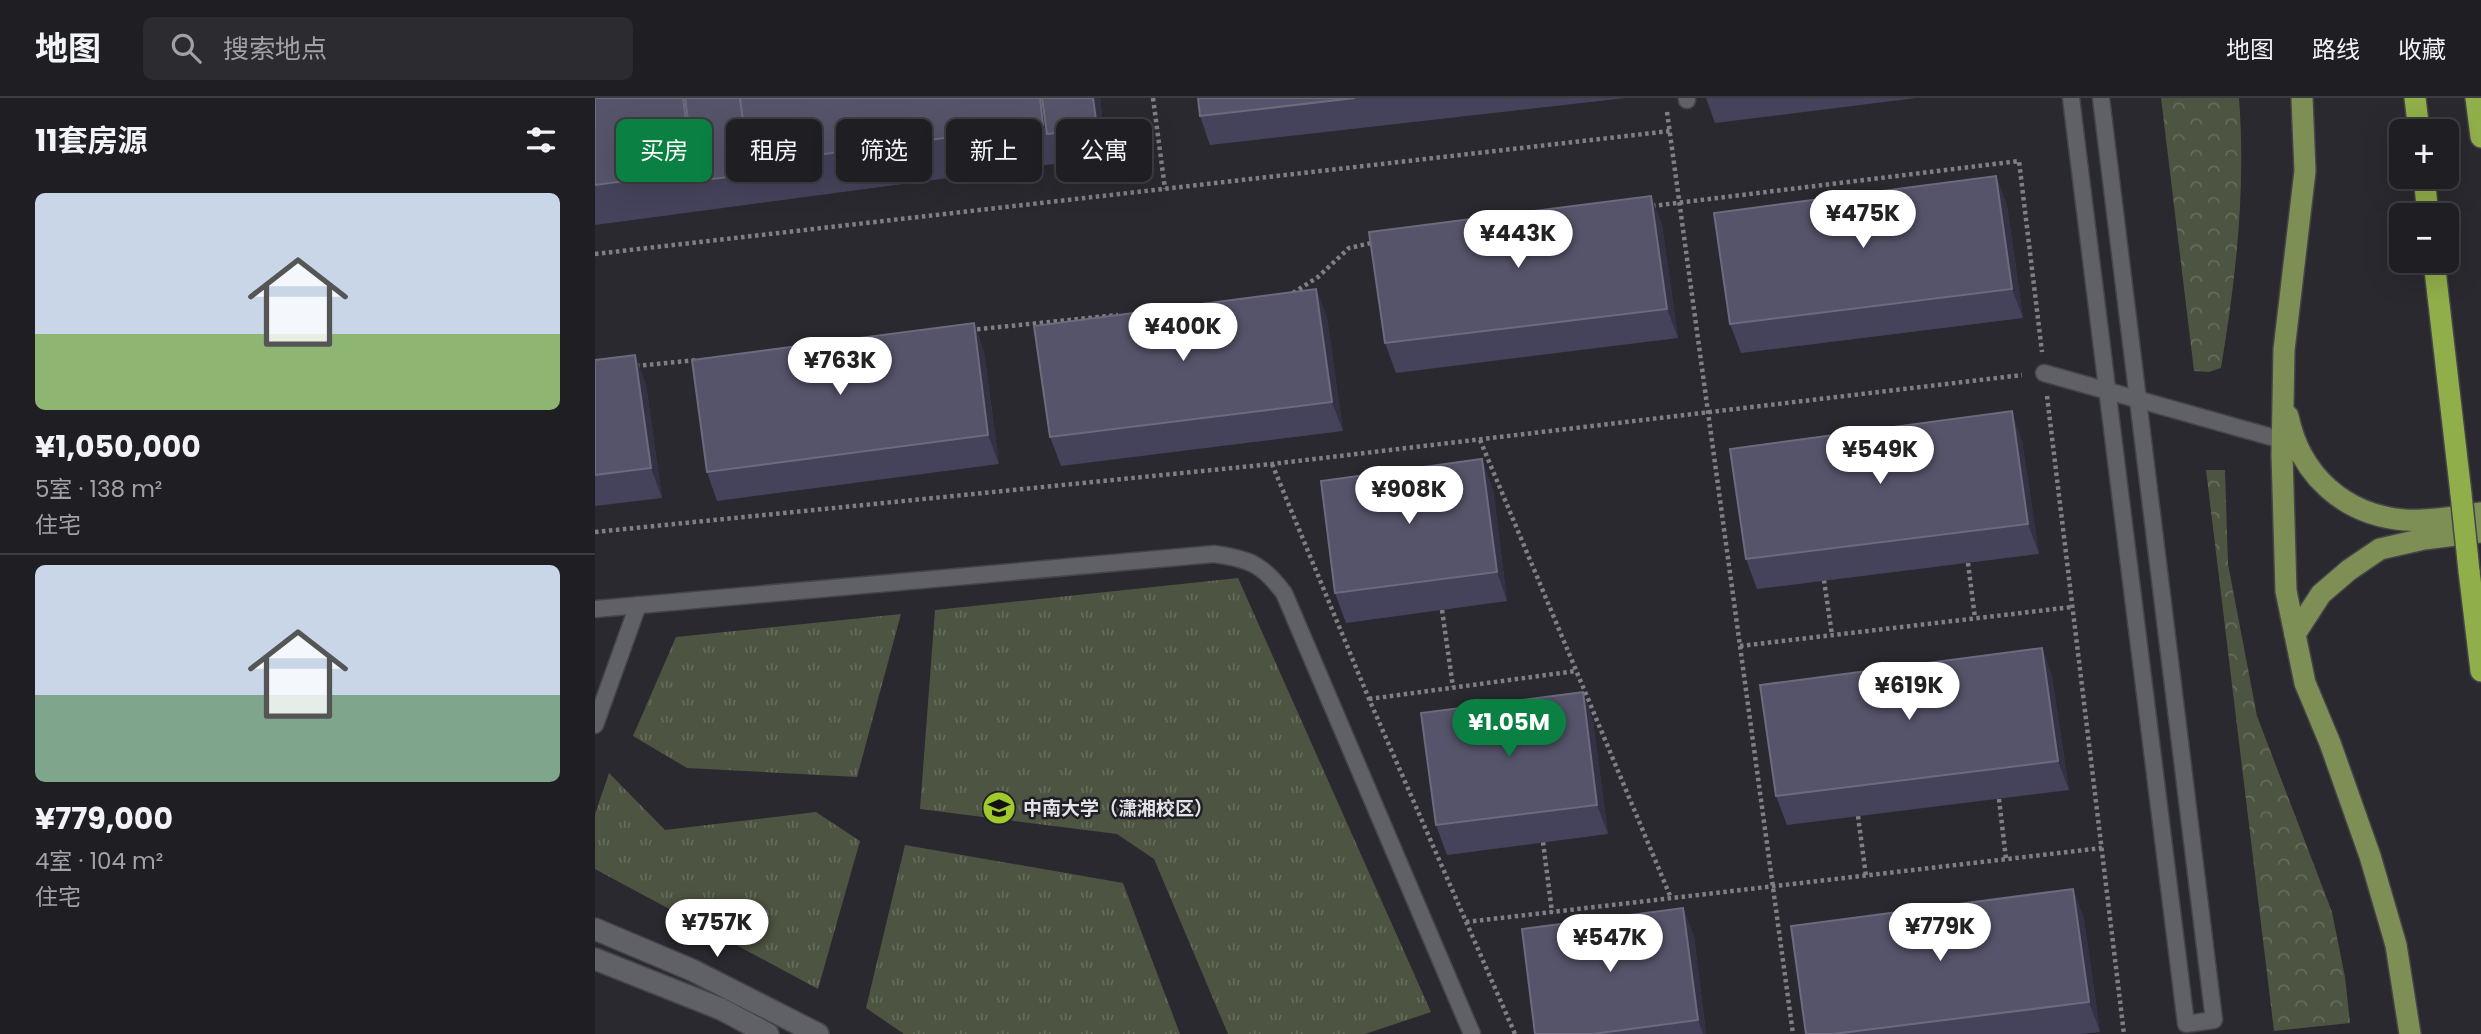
<!DOCTYPE html>
<html lang="zh">
<meta charset="utf-8">
<style>
:root{--surface:#1f1f23;--page:#2c2c30;--text:#f1f3f6;--muted:#a1a2a6;--line:#3c3d41;--accent:#0b8043}
body{margin:0;font-family:Poppins,"Noto Sans SC",sans-serif;background:var(--page);color:var(--text);height:100vh;display:flex;flex-direction:column;font-size:26px;white-space:nowrap}
*{box-sizing:border-box;margin:0}
p{font-size:23px;color:var(--muted)}
.icon{flex:none;width:38px;height:38px;fill:none;stroke:currentColor;stroke-width:2;stroke-linecap:round;stroke-linejoin:round}
.map{position:relative;flex:1;overflow:hidden}
.details{display:flex;flex-direction:column;background:var(--surface);width:595px}
.details>*{flex:none}
.banner{position:absolute;left:21px;top:21px;width:665px;height:63px;display:flex;gap:14px}
.buttons{position:absolute;left:1794px;top:21px;display:grid;gap:14px}
.buttons a{display:grid;place-items:center;width:70px;height:70px;border-radius:10px;background:var(--surface);box-shadow:0 7px 28px #0002,0 0 0 2px var(--line);font-size:35px}
.price{position:absolute;translate:-50% -60px;padding:0 16px;border-radius:24px;background:#fff;color:#222;font-size:23px;line-height:46px;filter:drop-shadow(0 2px 4px #0008)}
.price::after{content:'';position:absolute;left:50%;top:42px;width:21px;height:16px;margin-left:-10px;background:inherit;clip-path:polygon(0 0,100% 0,50% 100%)}
.price.selected{background:var(--accent);color:#fff}
ul{padding:0;list-style:none}
li{display:grid;align-content:center;gap:14px;height:371px;padding:0 35px}
li+li{border-top:2px solid var(--line)}
li span{display:grid;place-items:center;height:217px;border-radius:10px;color:#555}
li>.icon{margin-inline-start:auto}
span .icon{width:126px;height:126px;fill:#fffc;stroke-width:1}
li b{font-size:30px}
h2{display:flex;justify-content:space-between;align-items:center;height:84px;padding:0 35px;font-size:30px}
.tag{padding:0 24px;border-radius:10px;background:var(--surface);box-shadow:0 7px 28px #0002,0 0 0 2px var(--line);font-size:24px;line-height:63px}
.tag.selected{background:var(--accent);color:#fff}
header{display:flex;align-items:center;gap:42px;box-sizing:border-box;height:98px;padding:0 35px;background:var(--surface);border-bottom:2px solid var(--line)}
header strong{font-size:33px}
nav{display:flex;gap:38px;margin-inline-start:auto;font-size:24px}
.search{width:490px;height:63px;background:var(--page);display:flex;align-items:center;gap:18px;box-sizing:border-box;padding:0 24px;border-radius:10px;color:var(--muted);font-size:26px}
main{display:flex;flex:1;min-height:0}
.map>svg:first-child{display:block}
</style>
<header>
<strong>地图</strong>
<div class="search"><svg class="icon" aria-label="search" viewBox="0 0 24 24"><circle cx="10" cy="10" r="6"/><path d="M15 15l6 6"/></svg>搜索地点</div>
<nav><a>地图</a><a>路线</a><a>收藏</a></nav>
</header>
<main>
<section class="details">
<h2>11套房源<svg class="icon" aria-label="filters" viewBox="0 0 24 24"><path d="M4 7h16M4 17h16"/><circle cx="9" cy="7" r="2"/><circle cx="15" cy="17" r="2"/></svg></h2>
<ul>
<li><span style="background:linear-gradient(#c9d6e8 65%,#8fb573 0)"><svg class="icon" aria-label="home" viewBox="0 0 24 24"><path d="M3 11l9-7 9 7M6 9v11h12V9"/></svg></span><div><b>¥1,050,000</b><p>5室 · 138 m²</p><p>住宅</p></div></li>
<li><span style="background:linear-gradient(#c9d6e8 60%,#7fa58c 0)"><svg class="icon" aria-label="home" viewBox="0 0 24 24"><path d="M3 11l9-7 9 7M6 9v11h12V9"/></svg></span><div><b>¥779,000</b><p>4室 · 104 m²</p><p>住宅</p></div></li>
</ul>
</section>
<div class="map">
<svg width="1886" height="936" viewBox="0 0 1886 936">
<defs>
<pattern id="grass-tufts" width="24" height="20" patternUnits="userSpaceOnUse" patternTransform="scale(1.75)"><rect width="24" height="20" fill="#4d5441"/><path d="M3 7l-1-3M5 7V3M7 7l1-3M15 17l-1-3M17 17v-4M19 17l1-3" fill="none" stroke="#666c5c"/></pattern>
<pattern id="forest-crowns" width="20" height="18" patternUnits="userSpaceOnUse" patternTransform="scale(1.75)"><rect width="20" height="18" fill="#4d5441"/><path d="M2 6a3 3 0 1 1 6 0M12 15a3 3 0 1 1 6 0" fill="none" stroke="#666c5c"/></pattern>
</defs>
<rect width="100%" height="100%" fill="#29292f"/>
<!-- grass -->
<g fill="url(#grass-tufts)">
<path d="M643 480 836 914 770 936H633L559 761 522 736 325 711 340 512Z"/>
<path d="M306 516 262 679 92 670 38 638 81 539Z"/>
<path d="M14 675 70 732 221 714 265 743 223 891 0 771V716Z"/>
<path d="M310 747 528 785 585 936H309L271 910Z"/>
</g>
<!-- forest -->
<g fill="url(#forest-crowns)">
<path d="M1566 0H1644C1651 91 1641 180 1626 270L1614 274 1599 273Z"/>
<path d="M1611 372H1630L1633 466 1662 618 1737 814 1750 879 1755 925 1679 933Z"/>
</g>
<g fill="none" stroke-linecap="round" stroke-linejoin="round">
<defs>
<g id="lane">
<path d="M1092 0V2"/>
<path d="M1476 0 1591 926 1619 922 1506 0"/>
<path d="M1449 275 1687 342"/>
<path d="M0 511 619 456C655 461 667 466 689 495L877 936"/>
<path d="M0 627 43 507"/>
</g>
<g id="street">
<path d="M0 831 97 872 223 936"/>
<path d="M0 861 126 911 173 936"/>
</g>
<g id="primary">
<path d="M1707 0 1710 73 1689 252 1687 357 1691 493 1710 585 1735 645 1775 758 1801 847 1815 936"/>
<path d="M1693 318C1705 377 1749 417 1810 422 1835 424 1861 418 1886 415"/>
<path d="M1700 536 1726 496 1754 472 1785 451 1829 441 1886 434"/>
</g>
<g id="highway">
<path d="M1820 0 1824 33"/>
<path d="M1881 0 1886 39"/>
<path d="M1829 79 1833 117"/>
<path d="M1839 163 1866 396"/>
<path d="M1874 473 1886 573"/>
</g>
</defs>
<!-- lane casing -->
<use href="#lane" stroke="#444449" stroke-width="19"/>
<!-- street casing -->
<use href="#street" stroke="#444449" stroke-width="24"/>
<!-- primary casing -->
<use href="#primary" stroke="#444449" stroke-width="24"/>
<!-- highway casing -->
<use href="#highway" stroke="#444449" stroke-width="24"/>
<!-- path -->
<g stroke="#7f7f84" stroke-width="4.5" stroke-dasharray="3.5 3.5" stroke-linecap="butt">
<path d="M558 0 570 91"/>
<path d="M1072 14 1198 936"/>
<path d="M1057 108 1424 63 1447 254"/>
<path d="M0 156 1075 33"/>
<path d="M698 195 723 179 754 150 781 144"/>
<path d="M375 232 523 217"/>
<path d="M41 268 102 262"/>
<path d="M1452 298 1529 936"/>
<path d="M885 342 1076 800"/>
<path d="M677 366 774 601 920 936"/>
<path d="M0 434 677 366 1427 277"/>
<path d="M1373 465 1380 520"/>
<path d="M1229 482 1237 537"/>
<path d="M847 512 858 589"/>
<path d="M1145 548 1477 509"/>
<path d="M774 601 981 573"/>
<path d="M1404 701 1411 761"/>
<path d="M1263 718 1271 778"/>
<path d="M948 744 957 814"/>
<path d="M871 824 1507 750"/>
</g>
<!-- lane -->
<use href="#lane" stroke="#606067" stroke-width="16"/>
<!-- street -->
<use href="#street" stroke="#606067" stroke-width="21"/>
<!-- primary -->
<use href="#primary" stroke="#7d8f55" stroke-width="21"/>
<!-- highway -->
<use href="#highway" stroke="#90ae49" stroke-width="21"/>
<defs>
<path id="highway-bridge" d="M1866 396 1874 473"/>
</defs>
<!-- highway-bridge casing -->
<use href="#highway-bridge" stroke="#444449" stroke-width="24" stroke-linecap="butt"/>
<!-- highway-bridge -->
<use href="#highway-bridge" stroke="#90ae49" stroke-width="21"/>
</g>
<!-- wall -->
<g fill="#45435c">
<path d="M0 0H505L512 59 0 127Z"/>
<path d="M603 0H1031L615 47 605 18Z"/>
<path d="M1111 0H1321L1120 25Z"/>
<path d="M1401 78 1412 108 1428 220 1146 255 1135 226Z"/>
<path d="M1056 98 1067 127 1083 240 801 275 790 245Z"/>
<path d="M721 191 732 220 748 333 466 368 455 339Z"/>
<path d="M379 225 389 254 404 366 122 403 112 374Z"/>
<path d="M40 257 51 287 67 400 0 408V262Z"/>
<path d="M1427 343 1444 456 1162 491 1151 461Z"/>
<path d="M898 391 912 503 751 525 740 495Z"/>
<path d="M1447 550 1457 579 1474 692 1192 727 1181 698Z"/>
<path d="M988 594 998 623 1013 736 852 757 841 727Z"/>
<path d="M1478 791 1489 821 1505 934 1485 936H1211Z"/>
<path d="M1088 810 1099 839 1111 936H940Z"/>
</g>
<!-- shaded-wall -->
<g fill="#333143">
<path d="M88 0H93L101 83 98 74Z"/>
<path d="M445 0H454L452 36 448 27Z"/>
<path d="M498 0H505L512 59 502 29Z"/>
<path d="M1401 78 1412 108 1428 220 1417 191Z"/>
<path d="M1056 98 1067 127 1083 240 1072 211Z"/>
<path d="M721 191 732 220 748 333 737 304Z"/>
<path d="M379 225 389 254 404 366 393 337Z"/>
<path d="M40 257 51 287 67 400 56 370Z"/>
<path d="M1417 313 1427 343 1444 456 1433 426Z"/>
<path d="M887 361 898 391 912 503 902 474Z"/>
<path d="M1447 550 1457 579 1474 692 1463 663Z"/>
<path d="M988 594 998 623 1013 736 1002 707Z"/>
<path d="M1478 791 1489 821 1505 934 1494 904Z"/>
<path d="M1088 810 1099 839 1111 936H1108L1103 922Z"/>
</g>
<!-- building -->
<g fill="#56546a" stroke="#6c6b7e" stroke-width="2">
<path d="M0 0H88L98 74 0 87Z"/>
<path d="M90 0H145L154 66 158 76 101 83Z"/>
<path d="M145 0H445L448 27 154 66Z"/>
<path d="M447 0H498L502 29 452 36Z"/>
<path d="M603 0H760L605 18Z"/>
<path d="M1401 78 1417 191 1135 226 1119 115Z"/>
<path d="M1056 98 1072 211 790 245 774 134Z"/>
<path d="M721 191 737 304 455 339 439 228Z"/>
<path d="M379 225 393 337 112 374 97 262Z"/>
<path d="M40 257 56 370 0 377V262Z"/>
<path d="M1417 313 1433 426 1151 461 1135 351Z"/>
<path d="M887 361 902 474 740 495 726 383Z"/>
<path d="M1447 550 1463 663 1181 698 1165 587Z"/>
<path d="M988 594 1002 707 841 727 826 615Z"/>
<path d="M1478 791 1494 904 1238 936H1211L1196 828Z"/>
<path d="M1088 810 1103 922 998 936H940L927 831Z"/>
</g>
<!-- icons -->
<defs>
<symbol id="university-disc" viewBox="-11 -11 22 22"><circle r="9.5" fill="#a0c92b" stroke="#201f25"/><path d="M0-5L7-2L0 1L-7-2ZM-4 1L0 2.5L4 1V4Q0 6-4 4Z" fill="#111"/></symbol>
</defs>
<g fill-rule="evenodd">
<use href="#university-disc" x="385" y="691" width="38" height="38"/>
</g>
<g text-anchor="middle" stroke-width="5" stroke-linejoin="round" paint-order="stroke">
<!-- poi labels -->
<g font-size="19" font-weight="bold" fill="#e3e3e7" stroke="#201f25" text-anchor="start">
<text x="428" y="717">中南大学（潇湘校区）</text>
</g>
</g>
</svg>
<div class="buttons">
<a>+</a>
<a>−</a>
</div>
<b class="price" style="left:1268px;top:152px">¥475K</b>
<b class="price" style="left:923px;top:172px">¥443K</b>
<b class="price" style="left:588px;top:265px">¥400K</b>
<b class="price" style="left:245px;top:299px">¥763K</b>
<b class="price" style="left:1285px;top:388px">¥549K</b>
<b class="price" style="left:814px;top:428px">¥908K</b>
<b class="price" style="left:1314px;top:624px">¥619K</b>
<b class="price selected" style="left:914px;top:661px">¥1.05M</b>
<b class="price" style="left:122px;top:861px">¥757K</b>
<b class="price" style="left:1345px;top:865px">¥779K</b>
<b class="price" style="left:1015px;top:876px">¥547K</b>
<div class="banner">
<a class="tag selected">买房</a>
<a class="tag">租房</a>
<a class="tag">筛选</a>
<a class="tag">新上</a>
<a class="tag">公寓</a>
</div>
</div>
</main>
